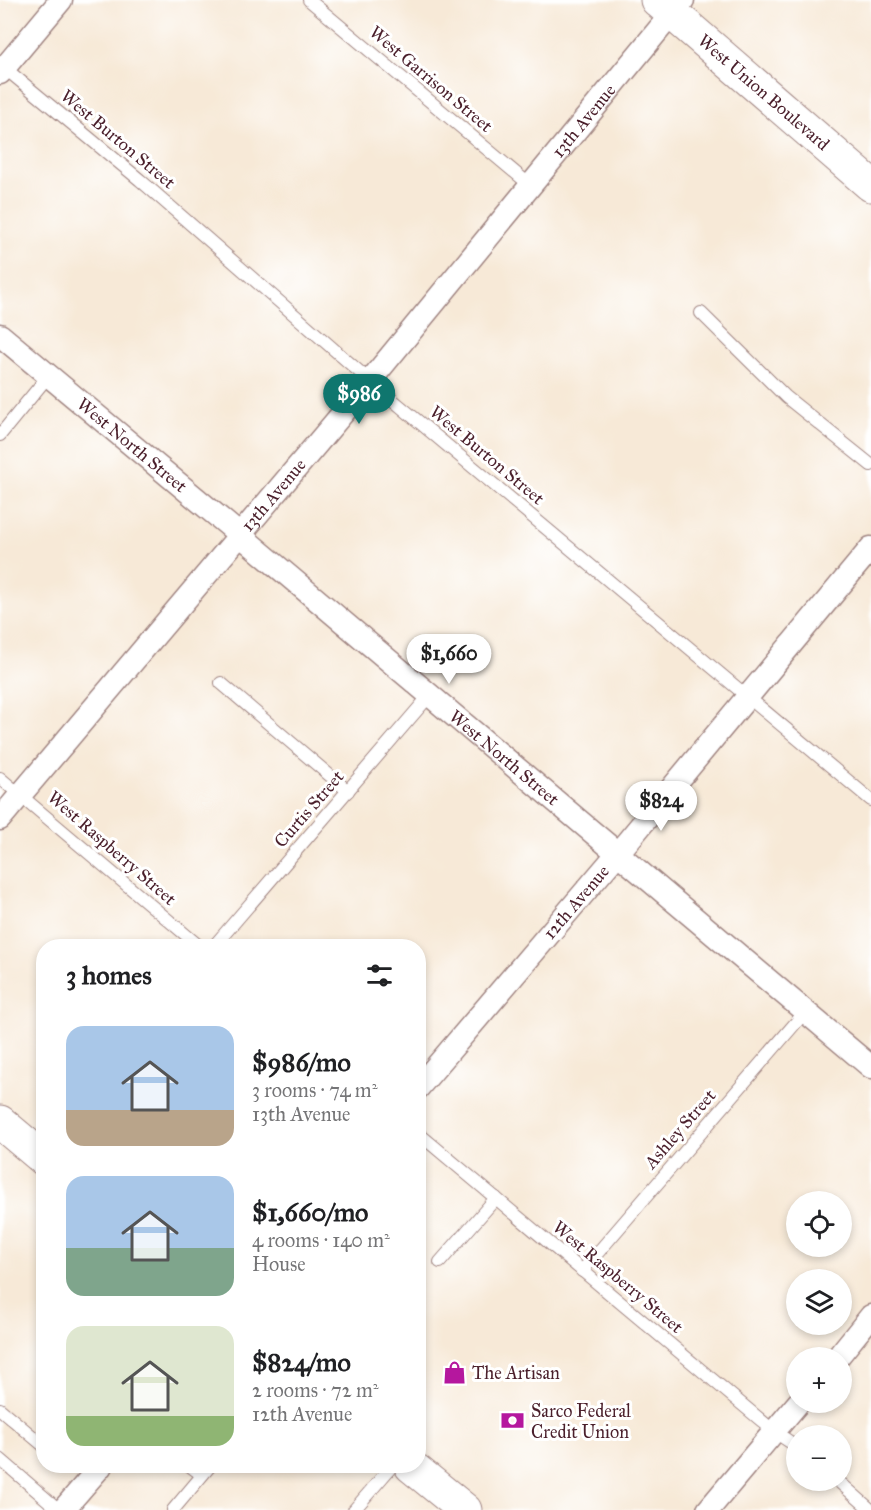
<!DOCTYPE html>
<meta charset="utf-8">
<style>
:root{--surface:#fff;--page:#f6f6f6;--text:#202124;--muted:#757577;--accent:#0f766e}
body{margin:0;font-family:"IM FELL Great Primer",serif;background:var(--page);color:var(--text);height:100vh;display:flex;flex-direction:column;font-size:22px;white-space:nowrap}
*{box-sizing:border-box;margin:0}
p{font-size:20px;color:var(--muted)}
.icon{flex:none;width:33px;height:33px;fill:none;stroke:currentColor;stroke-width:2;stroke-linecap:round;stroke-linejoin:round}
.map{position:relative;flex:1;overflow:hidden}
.drawer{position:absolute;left:36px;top:939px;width:390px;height:534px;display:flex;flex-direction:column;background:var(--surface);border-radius:24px;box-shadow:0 3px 9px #0003}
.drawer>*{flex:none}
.fabs{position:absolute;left:786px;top:1191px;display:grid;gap:12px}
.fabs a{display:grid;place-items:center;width:66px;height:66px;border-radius:50%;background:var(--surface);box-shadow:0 3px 9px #0003;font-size:30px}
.price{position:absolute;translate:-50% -51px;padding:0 14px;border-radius:21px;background:#fff;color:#222;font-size:20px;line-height:39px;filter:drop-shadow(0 2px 3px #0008)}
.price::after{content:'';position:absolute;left:50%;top:36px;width:18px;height:14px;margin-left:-9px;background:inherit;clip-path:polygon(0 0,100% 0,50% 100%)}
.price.selected{background:var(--accent);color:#fff}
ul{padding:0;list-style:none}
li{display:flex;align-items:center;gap:18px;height:150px;padding:0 30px}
li span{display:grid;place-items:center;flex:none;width:168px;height:120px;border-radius:18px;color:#555}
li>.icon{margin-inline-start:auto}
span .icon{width:72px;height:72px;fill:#fffc;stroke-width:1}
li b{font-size:26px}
h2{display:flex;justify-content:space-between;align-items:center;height:72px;padding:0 30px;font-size:26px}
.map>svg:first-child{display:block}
</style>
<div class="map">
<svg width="871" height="1510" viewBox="0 0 871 1510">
<rect width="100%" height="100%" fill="#fff"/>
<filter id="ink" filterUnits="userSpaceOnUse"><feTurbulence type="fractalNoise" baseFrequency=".0167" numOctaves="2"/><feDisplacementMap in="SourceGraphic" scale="12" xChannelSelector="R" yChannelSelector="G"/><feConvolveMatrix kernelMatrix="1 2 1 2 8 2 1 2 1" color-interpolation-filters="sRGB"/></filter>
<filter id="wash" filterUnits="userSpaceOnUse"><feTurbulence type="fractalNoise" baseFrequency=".008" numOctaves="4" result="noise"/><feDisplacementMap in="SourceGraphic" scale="24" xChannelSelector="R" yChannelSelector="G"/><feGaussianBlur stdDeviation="1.35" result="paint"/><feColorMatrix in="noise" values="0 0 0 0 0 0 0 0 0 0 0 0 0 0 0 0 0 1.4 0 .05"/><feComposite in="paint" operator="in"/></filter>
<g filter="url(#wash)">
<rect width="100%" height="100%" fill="#f7e9d7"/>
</g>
<g filter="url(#ink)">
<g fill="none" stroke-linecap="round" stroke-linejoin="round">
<defs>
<g id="lane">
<path d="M309 0 530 185"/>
<path d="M1 65 140 180 370 381 871 800"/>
<path d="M701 313 786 397 871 465"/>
<path d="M0 435 49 375"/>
<path d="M221 683 348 791"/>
<path d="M0 778 199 946"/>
<path d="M214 946 430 695"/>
<path d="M418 1133 775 1432 796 1446"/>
<path d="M440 1262 496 1198"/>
<path d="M582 1271 805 1012"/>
<path d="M0 1409 44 1446"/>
<path d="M0 1459 59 1510"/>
<path d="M190 1466 202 1475"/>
<path d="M837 1480 871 1510"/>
<path d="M173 1510 210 1466"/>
<path d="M354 1510 392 1466"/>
</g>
<g id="street">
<path d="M0 73 61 0"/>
<path id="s1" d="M0 335 240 535 871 1067"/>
<path id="s2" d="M0 819 370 381 683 0"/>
<path id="s3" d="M418 1088 618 853 871 548"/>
<path d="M837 1358 871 1316"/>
<path d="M63 1510 101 1466"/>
<path d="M708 1510 799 1402"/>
</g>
<g id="primary">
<path id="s4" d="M657 0 871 185"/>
<path d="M0 1122 44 1159"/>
<path d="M411 1466 465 1510"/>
</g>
</defs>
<!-- lane casing -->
<use href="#lane" stroke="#a08481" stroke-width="14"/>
<!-- street casing -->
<use href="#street" stroke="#a08481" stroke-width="25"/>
<!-- primary casing -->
<use href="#primary" stroke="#a08481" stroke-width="35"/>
<!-- lane -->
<use href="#lane" stroke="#fff" stroke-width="12"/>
<!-- street -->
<use href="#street" stroke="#fff" stroke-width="22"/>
<!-- primary -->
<use href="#primary" stroke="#fff" stroke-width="33"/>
</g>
</g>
<!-- icons -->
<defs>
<symbol id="shop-bare" viewBox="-9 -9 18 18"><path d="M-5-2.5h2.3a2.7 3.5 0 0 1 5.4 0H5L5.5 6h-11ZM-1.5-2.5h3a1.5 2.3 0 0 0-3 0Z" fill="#b5179e" stroke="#fff" stroke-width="2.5" paint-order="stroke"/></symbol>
<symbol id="bank-bare" viewBox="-9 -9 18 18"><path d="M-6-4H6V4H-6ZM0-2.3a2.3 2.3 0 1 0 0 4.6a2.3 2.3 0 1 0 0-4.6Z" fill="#b5179e" stroke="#fff" stroke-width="2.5" paint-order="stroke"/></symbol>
</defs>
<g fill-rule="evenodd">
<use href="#shop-bare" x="438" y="1356" width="33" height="33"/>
<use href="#bank-bare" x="496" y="1404" width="33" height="33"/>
</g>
<g text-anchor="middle" stroke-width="6" stroke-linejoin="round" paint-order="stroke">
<!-- street labels -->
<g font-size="18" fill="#4a1f2b" stroke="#fff">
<text transform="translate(431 79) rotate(40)" y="6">West Garrison Street</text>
<text dy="6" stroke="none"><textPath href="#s4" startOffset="141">West Union Boulevard</textPath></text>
<text dy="6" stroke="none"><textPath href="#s2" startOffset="910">13th Avenue</textPath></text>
<text transform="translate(118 139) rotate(40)" y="6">West Burton Street</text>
<text dy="6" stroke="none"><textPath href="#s1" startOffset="172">West North Street</textPath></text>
<text transform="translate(487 455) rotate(40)" y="6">West Burton Street</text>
<text dy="6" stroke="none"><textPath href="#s2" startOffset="424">13th Avenue</textPath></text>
<text dy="6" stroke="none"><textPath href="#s1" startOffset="658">West North Street</textPath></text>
<text transform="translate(309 809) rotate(-49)" y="6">Curtis Street</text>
<text transform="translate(112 848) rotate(41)" y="6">West Raspberry Street</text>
<text dy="6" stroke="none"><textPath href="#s3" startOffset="244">12th Avenue</textPath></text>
<text transform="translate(680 1129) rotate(-49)" y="6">Ashley Street</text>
<text transform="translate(618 1277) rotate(40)" y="6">West Raspberry Street</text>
</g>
<!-- poi labels -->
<g font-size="18" fill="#4a1f2b" stroke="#fff" text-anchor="start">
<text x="472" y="1379">The Artisan</text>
<text x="531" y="1417">Sarco Federal<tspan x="531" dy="21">Credit Union</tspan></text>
</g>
</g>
</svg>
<div class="fabs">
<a><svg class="icon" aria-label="locate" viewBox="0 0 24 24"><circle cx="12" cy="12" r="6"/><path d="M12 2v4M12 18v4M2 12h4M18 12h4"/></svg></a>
<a><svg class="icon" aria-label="layers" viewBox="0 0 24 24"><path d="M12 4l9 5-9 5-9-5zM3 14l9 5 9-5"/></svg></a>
<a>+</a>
<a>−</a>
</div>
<b class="price selected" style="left:359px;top:425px">$986</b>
<b class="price" style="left:449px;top:685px">$1,660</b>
<b class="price" style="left:661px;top:832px">$824</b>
<section class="drawer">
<h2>3 homes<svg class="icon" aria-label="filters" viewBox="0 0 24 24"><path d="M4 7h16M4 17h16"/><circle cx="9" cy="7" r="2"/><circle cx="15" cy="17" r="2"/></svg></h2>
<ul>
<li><span style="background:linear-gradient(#a9c7e8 70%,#b9a48a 0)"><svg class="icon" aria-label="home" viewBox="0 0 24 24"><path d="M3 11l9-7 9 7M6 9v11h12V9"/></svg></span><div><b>$986/mo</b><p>3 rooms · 74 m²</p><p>13th Avenue</p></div></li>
<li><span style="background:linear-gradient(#a9c7e8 60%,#7fa58c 0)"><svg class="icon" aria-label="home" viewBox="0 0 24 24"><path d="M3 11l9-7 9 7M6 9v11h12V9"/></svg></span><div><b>$1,660/mo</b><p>4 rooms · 140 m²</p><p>House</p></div></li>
<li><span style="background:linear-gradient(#dfe7d0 75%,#8fb573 0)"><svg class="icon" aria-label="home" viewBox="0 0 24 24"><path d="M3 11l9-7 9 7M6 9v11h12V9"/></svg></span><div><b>$824/mo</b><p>2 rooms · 72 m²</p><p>12th Avenue</p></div></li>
</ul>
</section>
</div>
